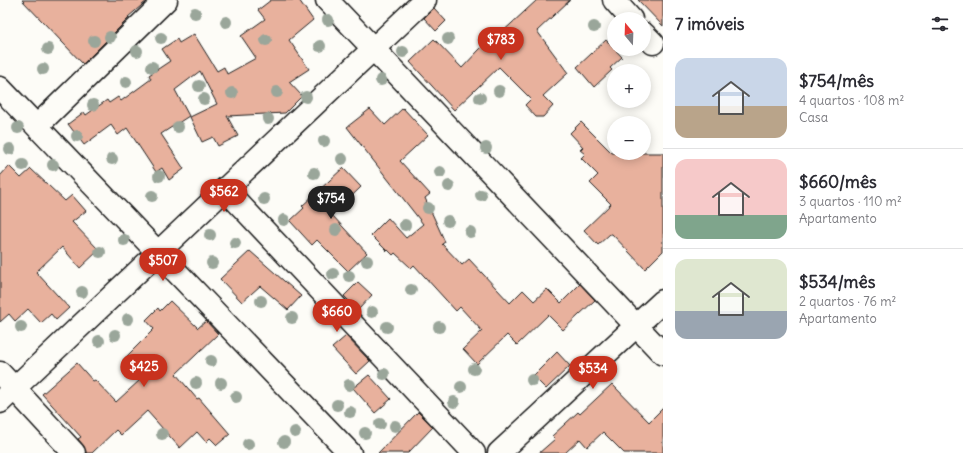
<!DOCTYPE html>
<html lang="pt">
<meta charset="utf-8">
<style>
:root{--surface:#fff;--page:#f2f2f3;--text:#2b2b33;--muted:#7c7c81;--line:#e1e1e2;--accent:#c8321e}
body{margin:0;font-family:Delius,sans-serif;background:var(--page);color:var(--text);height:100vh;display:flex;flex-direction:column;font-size:15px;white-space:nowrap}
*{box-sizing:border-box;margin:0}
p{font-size:13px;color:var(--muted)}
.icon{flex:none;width:22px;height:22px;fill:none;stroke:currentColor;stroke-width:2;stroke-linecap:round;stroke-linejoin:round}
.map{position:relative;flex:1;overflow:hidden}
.drawer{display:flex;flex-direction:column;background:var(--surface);width:300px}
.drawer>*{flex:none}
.needle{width:26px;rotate:341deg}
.controls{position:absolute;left:607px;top:12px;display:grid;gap:8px}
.controls a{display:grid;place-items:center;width:44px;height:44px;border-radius:50%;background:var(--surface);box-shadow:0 2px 10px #0003;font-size:20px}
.price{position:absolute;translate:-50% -34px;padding:0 9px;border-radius:14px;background:var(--accent);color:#fff;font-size:13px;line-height:26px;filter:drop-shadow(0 1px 2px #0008)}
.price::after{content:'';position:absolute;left:50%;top:24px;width:12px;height:9px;margin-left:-6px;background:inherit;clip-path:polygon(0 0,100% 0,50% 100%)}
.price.active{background:#222;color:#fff}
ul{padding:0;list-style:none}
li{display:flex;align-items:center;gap:12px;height:100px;padding:0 12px}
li+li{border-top:1px solid var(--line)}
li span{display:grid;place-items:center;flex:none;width:112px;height:80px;border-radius:12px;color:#555}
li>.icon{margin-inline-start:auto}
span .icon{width:48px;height:48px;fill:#fffc;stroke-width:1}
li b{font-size:17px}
h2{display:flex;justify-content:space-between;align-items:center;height:48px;padding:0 12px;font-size:17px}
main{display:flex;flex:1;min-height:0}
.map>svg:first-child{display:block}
</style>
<main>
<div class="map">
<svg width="663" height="453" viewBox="0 0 663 453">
<rect width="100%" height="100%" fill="#fdfcf7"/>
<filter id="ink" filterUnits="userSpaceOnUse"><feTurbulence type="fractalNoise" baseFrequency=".025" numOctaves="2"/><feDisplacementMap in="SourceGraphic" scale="8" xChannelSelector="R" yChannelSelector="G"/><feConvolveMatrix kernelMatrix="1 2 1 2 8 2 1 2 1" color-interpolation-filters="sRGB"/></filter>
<g filter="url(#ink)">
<!-- building -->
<g fill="#e8b19d" stroke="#1c1c1c">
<path d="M22 0H148L128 17 129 18 83 64Z"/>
<path d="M271 0H299L313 20 289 40 309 69 289 82 302 96 285 113 227 116 238 136 218 146 213 137 202 142 190 117 217 104 200 71 175 90 189 116 161 134 184 169 169 180 162 168 156 172 127 128 118 135 111 125 84 145 68 124 84 112 86 115 107 100 109 103 118 97 121 101 151 79 149 75 170 61 162 49 177 39 179 43 194 34 217 71 224 67 227 74 256 58 241 36 265 19 258 10Z"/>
<path d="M537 0H570L537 31 568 73 543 96 553 106 543 117H536L525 105 531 99 499 67 454 110 410 62 434 39 462 68 496 32 499 35Z"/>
<path d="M638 0H663V26Z"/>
<path d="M434 8 446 21 436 31 424 18Z"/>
<path d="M606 40 622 57 610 68 612 70 594 87 577 67Z"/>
<path d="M403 108 428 135 400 161 430 194 425 198 445 242 442 244 462 265 469 259 510 303 523 290 534 301 547 289 561 303 580 284 595 300 563 330 548 315 517 345 507 335 477 364 463 349 482 331 460 307 456 311 414 265 411 268 395 253 393 255 388 250 387 251 371 235 388 218 406 238 423 224 347 127 370 109 385 125Z"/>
<path d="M581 122 612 153H663V251L645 269 612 234H610L598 245 584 230 611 204 590 183 598 175 581 158 585 154 580 150 583 147 570 133Z"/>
<path d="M9 166 21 178 31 169 65 201 72 195 86 211 72 222 99 250 80 268 62 247 36 272 69 308 56 320 51 314 41 323 28 309 15 321 9 314 0 322V176Z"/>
<path d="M343 168 361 187 332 215 367 253 348 271 317 240 312 245 290 221 304 208 302 206Z"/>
<path d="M250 251 301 296 288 310 260 286 242 302 220 279Z"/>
<path d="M358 282 372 295 358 310 344 296Z"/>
<path d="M170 301 198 328 206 321 218 334 176 374 197 399 199 398 230 434 217 445 210 438 206 442 197 432 180 448 147 411 121 435 116 430 92 453H86L83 445 78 439 81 437 42 394 77 363 93 381 95 380 116 402 140 380 123 360 154 329 146 320 158 308 160 311Z"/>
<path d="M346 336 370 361 356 374 332 348Z"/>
<path d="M557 352 570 366 546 389 533 376Z"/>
<path d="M369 375 391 399 375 413 353 388Z"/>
<path d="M612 384 649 422 663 408V453H624L603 432 587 447 580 439 565 453H539L555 439 552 436 578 412 580 414Z"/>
<path d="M418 412 433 427 408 453H378Z"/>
</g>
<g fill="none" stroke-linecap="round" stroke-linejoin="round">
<defs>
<g id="minor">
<path d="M327 0 663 354"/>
<path d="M614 0 631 19"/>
<path d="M644 34 653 43"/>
<path d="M0 88 350 453"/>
<path d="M37 126 166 0"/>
<path d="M225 189 474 453"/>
<path d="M0 373 74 453"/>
<path d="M0 402 425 0"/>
<path d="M499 453 663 301"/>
</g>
</defs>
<!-- minor casing -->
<use href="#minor" stroke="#1c1c1c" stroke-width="25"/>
<!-- minor -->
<use href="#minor" stroke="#fdfcf7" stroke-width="22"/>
</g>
<!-- trees -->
<g fill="#9aa69a">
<circle cx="195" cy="13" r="6"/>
<circle cx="328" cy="20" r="6"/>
<circle cx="226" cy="22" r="6"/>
<circle cx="594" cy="27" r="6"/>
<circle cx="110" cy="37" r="6"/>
<circle cx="161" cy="38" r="6"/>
<circle cx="448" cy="39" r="6"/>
<circle cx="266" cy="40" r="6"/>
<circle cx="94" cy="41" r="6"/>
<circle cx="320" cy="46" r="6"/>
<circle cx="48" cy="49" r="6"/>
<circle cx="137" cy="51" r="6"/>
<circle cx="403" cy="52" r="6"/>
<circle cx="152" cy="67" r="6"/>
<circle cx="43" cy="69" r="6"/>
<circle cx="381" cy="80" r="6"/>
<circle cx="126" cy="82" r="6"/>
<circle cx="199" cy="86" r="6"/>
<circle cx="499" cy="91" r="6"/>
<circle cx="277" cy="92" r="6"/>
<circle cx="232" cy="93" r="6"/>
<circle cx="306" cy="97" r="6"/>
<circle cx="480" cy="98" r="6"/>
<circle cx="204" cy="99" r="6"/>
<circle cx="93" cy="105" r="6"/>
<circle cx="268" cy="119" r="6"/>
<circle cx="178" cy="127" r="6"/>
<circle cx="18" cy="128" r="6"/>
<circle cx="77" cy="136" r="6"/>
<circle cx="324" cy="141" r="6"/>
<circle cx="486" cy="148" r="6"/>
<circle cx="10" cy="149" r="6"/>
<circle cx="112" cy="159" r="6"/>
<circle cx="342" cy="159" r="6"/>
<circle cx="23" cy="165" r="6"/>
<circle cx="53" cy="165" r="6"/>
<circle cx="440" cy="172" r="6"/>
<circle cx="314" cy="173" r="6"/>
<circle cx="159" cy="176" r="6"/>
<circle cx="449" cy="186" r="6"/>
<circle cx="481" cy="195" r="6"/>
<circle cx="152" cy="196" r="6"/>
<circle cx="264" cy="199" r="6"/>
<circle cx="428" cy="208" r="6"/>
<circle cx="284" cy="220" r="6"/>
<circle cx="448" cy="221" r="6"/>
<circle cx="405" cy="225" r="6"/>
<circle cx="336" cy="230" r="6"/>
<circle cx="470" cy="232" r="6"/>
<circle cx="210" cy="235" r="6"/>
<circle cx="124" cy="240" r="6"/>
<circle cx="235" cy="243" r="6"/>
<circle cx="100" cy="252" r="6"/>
<circle cx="367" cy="261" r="6"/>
<circle cx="212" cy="263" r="6"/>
<circle cx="333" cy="274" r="6"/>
<circle cx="349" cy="276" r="6"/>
<circle cx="411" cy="290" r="6"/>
<circle cx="82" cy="292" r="6"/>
<circle cx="261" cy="301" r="6"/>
<circle cx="372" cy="312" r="6"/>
<circle cx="292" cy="318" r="6"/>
<circle cx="128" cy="319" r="6"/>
<circle cx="21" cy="327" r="6"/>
<circle cx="387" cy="327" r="6"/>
<circle cx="439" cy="327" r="6"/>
<circle cx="115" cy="335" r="6"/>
<circle cx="99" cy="341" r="6"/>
<circle cx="211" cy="361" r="6"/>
<circle cx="474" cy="369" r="6"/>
<circle cx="384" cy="374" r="6"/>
<circle cx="532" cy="380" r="6"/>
<circle cx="196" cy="383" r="6"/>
<circle cx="221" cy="383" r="6"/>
<circle cx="349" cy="385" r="6"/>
<circle cx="461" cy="387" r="6"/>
<circle cx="236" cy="397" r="6"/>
<circle cx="454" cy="402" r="6"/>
<circle cx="337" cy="405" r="6"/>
<circle cx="350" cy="412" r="6"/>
<circle cx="380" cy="424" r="6"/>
<circle cx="395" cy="426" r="6"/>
<circle cx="295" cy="432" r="6"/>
<circle cx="365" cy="433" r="6"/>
<circle cx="162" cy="434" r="6"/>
<circle cx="284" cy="442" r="6"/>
<circle cx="248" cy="444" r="6"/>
</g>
</g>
</svg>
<div class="controls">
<a><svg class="needle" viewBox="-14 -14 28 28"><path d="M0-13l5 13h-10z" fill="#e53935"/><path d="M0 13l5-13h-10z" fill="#7c7c81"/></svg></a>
<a>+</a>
<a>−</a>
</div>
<b class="price" style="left:501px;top:61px">$783</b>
<b class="price" style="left:224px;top:213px">$562</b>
<b class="price active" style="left:331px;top:220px">$754</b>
<b class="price" style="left:163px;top:282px">$507</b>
<b class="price" style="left:337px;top:333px">$660</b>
<b class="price" style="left:144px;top:388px">$425</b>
<b class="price" style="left:593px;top:390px">$534</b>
</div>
<section class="drawer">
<h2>7 imóveis<svg class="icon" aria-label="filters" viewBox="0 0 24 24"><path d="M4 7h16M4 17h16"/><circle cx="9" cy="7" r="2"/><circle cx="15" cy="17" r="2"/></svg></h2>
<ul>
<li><span style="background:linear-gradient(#c9d6e8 60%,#b9a48a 0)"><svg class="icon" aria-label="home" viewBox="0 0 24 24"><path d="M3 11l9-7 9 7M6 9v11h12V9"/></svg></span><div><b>$754/mês</b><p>4 quartos · 108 m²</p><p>Casa</p></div></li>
<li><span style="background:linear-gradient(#f6c9c9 70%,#7fa58c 0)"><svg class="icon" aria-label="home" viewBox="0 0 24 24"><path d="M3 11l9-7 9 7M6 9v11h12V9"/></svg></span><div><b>$660/mês</b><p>3 quartos · 110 m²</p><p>Apartamento</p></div></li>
<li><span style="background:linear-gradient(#dfe7d0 65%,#9aa5b1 0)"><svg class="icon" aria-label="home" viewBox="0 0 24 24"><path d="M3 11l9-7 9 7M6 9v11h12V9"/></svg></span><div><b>$534/mês</b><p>2 quartos · 76 m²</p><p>Apartamento</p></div></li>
</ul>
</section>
</main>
